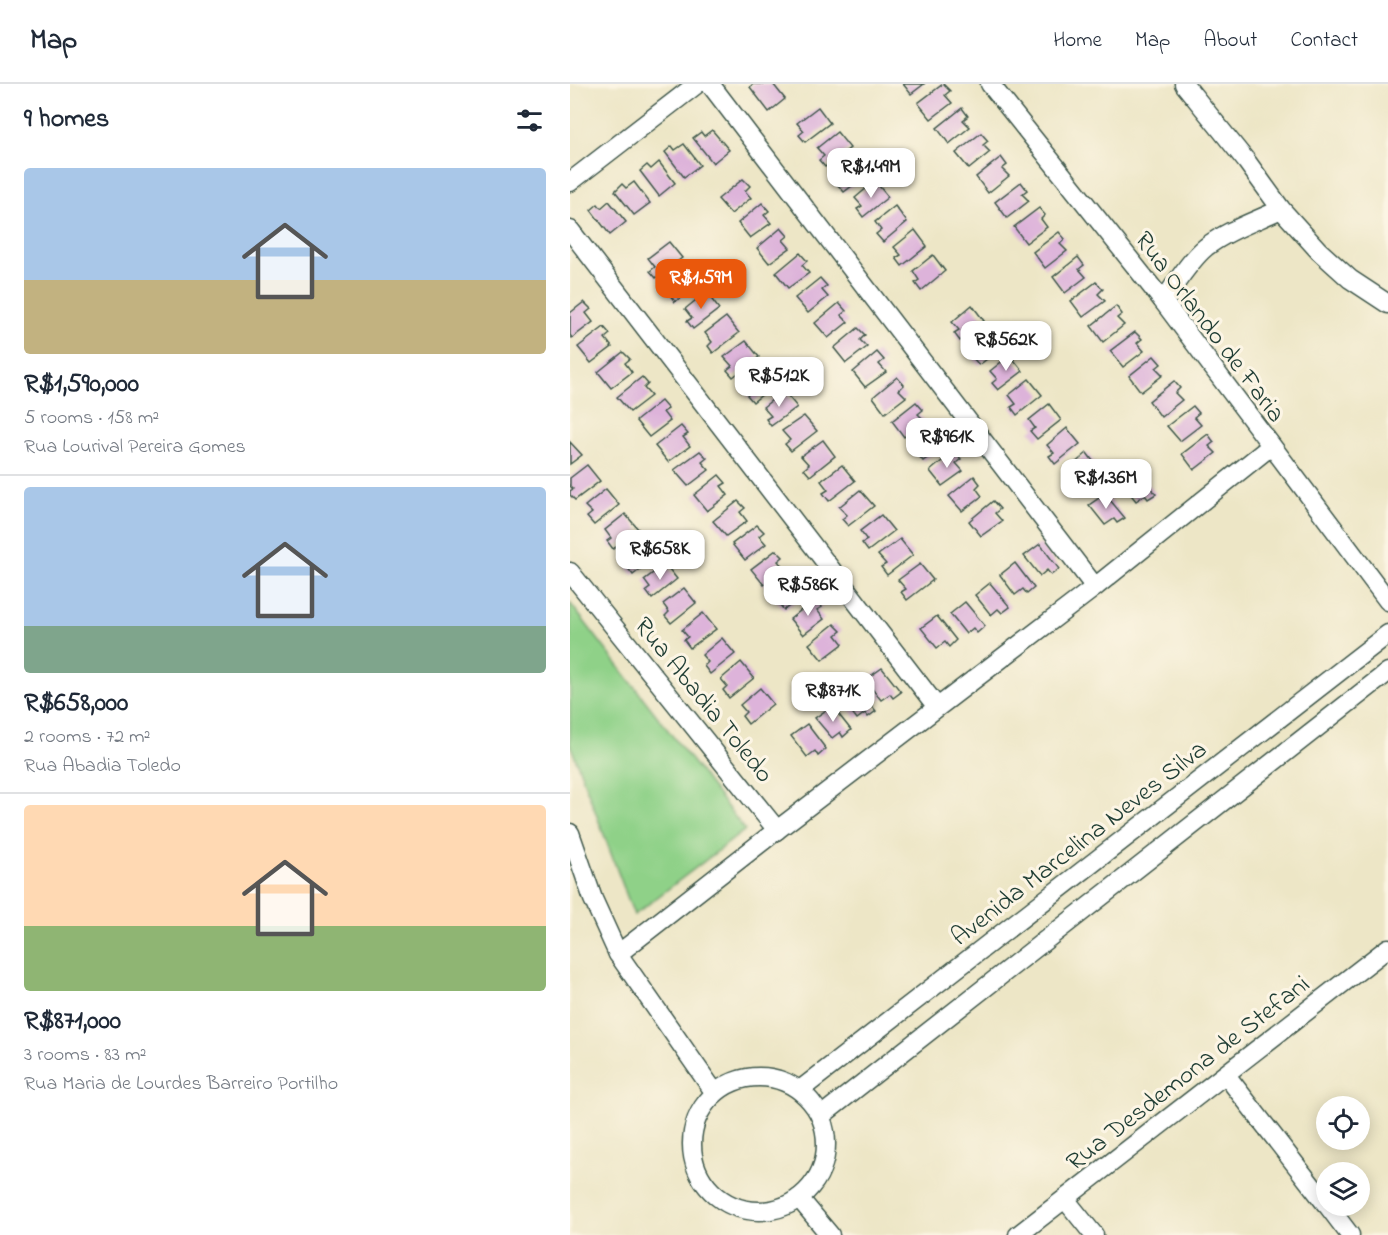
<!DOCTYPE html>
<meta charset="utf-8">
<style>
:root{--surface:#fff;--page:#f6f6f7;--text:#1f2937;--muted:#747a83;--line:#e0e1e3;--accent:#ea580c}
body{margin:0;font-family:"Indie Flower",sans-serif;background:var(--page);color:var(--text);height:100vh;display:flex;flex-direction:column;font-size:22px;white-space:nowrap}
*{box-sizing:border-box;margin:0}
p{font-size:20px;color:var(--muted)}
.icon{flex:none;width:33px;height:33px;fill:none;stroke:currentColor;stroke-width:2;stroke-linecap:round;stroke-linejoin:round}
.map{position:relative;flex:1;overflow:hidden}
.sheet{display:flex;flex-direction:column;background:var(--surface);width:570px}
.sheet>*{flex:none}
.tools{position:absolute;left:746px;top:1012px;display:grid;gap:12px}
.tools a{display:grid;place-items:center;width:54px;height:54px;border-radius:50%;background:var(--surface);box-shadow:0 3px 15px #0003;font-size:30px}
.price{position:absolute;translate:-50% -51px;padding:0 14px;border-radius:12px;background:#fff;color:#222;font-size:20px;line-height:39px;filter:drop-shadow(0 2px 3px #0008)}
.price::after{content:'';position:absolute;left:50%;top:36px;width:18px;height:14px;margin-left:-9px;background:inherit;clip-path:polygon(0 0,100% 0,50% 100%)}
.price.on{background:var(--accent);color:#fff}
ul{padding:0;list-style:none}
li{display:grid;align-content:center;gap:12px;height:318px;padding:0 24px}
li+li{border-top:2px solid var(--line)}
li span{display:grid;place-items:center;height:186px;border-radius:6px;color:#555}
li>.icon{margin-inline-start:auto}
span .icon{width:108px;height:108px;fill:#fffc;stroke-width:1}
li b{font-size:26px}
h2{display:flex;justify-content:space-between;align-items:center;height:72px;padding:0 24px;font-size:26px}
header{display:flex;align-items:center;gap:36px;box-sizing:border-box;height:84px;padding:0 30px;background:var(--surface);border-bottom:2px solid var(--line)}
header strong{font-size:28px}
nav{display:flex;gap:33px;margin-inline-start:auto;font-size:21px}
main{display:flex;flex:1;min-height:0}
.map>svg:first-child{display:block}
</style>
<header>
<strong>Map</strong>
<nav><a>Home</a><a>Map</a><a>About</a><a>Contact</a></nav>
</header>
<main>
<section class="sheet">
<h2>9 homes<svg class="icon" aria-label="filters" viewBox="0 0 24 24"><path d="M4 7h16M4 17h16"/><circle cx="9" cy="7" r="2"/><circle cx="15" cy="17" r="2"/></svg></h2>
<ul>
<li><span style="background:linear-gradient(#a9c7e8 60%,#c2b280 0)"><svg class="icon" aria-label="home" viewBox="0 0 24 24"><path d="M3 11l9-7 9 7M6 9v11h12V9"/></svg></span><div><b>R$1,590,000</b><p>5 rooms · 158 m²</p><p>Rua Lourival Pereira Gomes</p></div></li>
<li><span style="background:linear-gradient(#a9c7e8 75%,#7fa58c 0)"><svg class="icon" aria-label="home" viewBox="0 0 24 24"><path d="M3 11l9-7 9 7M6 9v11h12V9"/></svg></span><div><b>R$658,000</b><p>2 rooms · 72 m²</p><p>Rua Abadia Toledo</p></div></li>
<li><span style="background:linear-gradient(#ffd9b3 65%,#8fb573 0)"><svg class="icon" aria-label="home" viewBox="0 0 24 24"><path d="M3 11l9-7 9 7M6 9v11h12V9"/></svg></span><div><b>R$871,000</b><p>3 rooms · 83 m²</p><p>Rua Maria de Lourdes Barreiro Portilho</p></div></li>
</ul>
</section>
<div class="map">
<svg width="818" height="1151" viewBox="0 0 818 1151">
<rect width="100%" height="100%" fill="#fcf5e5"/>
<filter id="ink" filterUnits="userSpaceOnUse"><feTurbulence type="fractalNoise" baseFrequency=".0167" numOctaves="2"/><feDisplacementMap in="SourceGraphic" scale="12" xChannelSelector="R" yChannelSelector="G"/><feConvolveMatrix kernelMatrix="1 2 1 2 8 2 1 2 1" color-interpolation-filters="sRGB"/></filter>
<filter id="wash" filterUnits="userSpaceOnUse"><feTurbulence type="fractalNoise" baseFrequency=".008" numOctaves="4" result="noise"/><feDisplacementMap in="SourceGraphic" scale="24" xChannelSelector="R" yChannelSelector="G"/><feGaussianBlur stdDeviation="1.35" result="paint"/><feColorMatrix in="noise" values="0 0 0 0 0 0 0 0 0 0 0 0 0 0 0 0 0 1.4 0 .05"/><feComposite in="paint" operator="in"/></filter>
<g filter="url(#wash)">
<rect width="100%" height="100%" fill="#ede6c6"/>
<!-- green -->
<path fill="#8fd188" stroke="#57875e" stroke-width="1.5" d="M0 519 175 746 64 831 0 660Z"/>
<g id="blocks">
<!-- building -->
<g fill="#ddb3da">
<path d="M183 0H203L215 15 199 28 180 3Z"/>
<path d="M333 0H354L341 10Z"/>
<path d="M373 0 380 7 375 11 382 19 361 35 348 19Z"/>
<path d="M248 23 260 39 235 58 229 51 234 47 227 39Z"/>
<path d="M392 24 398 32 393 36 400 43 379 60 367 44Z"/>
<path d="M142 46 159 66 143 79 123 54 131 48 134 52Z"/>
<path d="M267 48 280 64 255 83 249 76 254 72 247 64Z"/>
<path d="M411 49 418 57 413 61 420 68 399 85 386 69Z"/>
<path d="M114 60 130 81 114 93 95 68 102 62 105 66Z"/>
<path d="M286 73 299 89 274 108 268 101 273 97 266 89Z"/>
<path d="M431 73 437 81 432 85 439 92 418 109 406 93Z"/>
<path d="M89 78 105 99 89 112 70 87 77 81 81 85Z"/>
<path d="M173 95 180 102 175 107 181 114 161 130 148 115Z"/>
<path d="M305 97 318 113 293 133 287 125 292 122 285 114Z"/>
<path d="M64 98 80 119 64 131 45 107 52 100 56 104Z"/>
<path d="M451 98 457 106 452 110 459 117 437 134 425 118Z"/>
<path d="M39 117 56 138 40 151 21 126 28 120 31 124Z"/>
<path d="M192 119 199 127 194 131 201 139 180 154 168 139Z"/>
<path d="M325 122 337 138 313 158 306 150 311 146 305 138Z"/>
<path d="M469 124 475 131 471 135 477 143 456 159 444 143Z"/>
<path d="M211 144 218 152 213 156 220 164 199 179 187 164Z"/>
<path d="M345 146 357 162 332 182 326 174 331 171 324 163Z"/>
<path d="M489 148 495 155 490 160 497 167 475 184 463 168Z"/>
<path d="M99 158 112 174 86 194 80 187 85 183 78 174Z"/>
<path d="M230 169 237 177 232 181 239 189 218 204 206 189Z"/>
<path d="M363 171 375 187 351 207 345 199 349 196 343 187Z"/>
<path d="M508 173 514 181 509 185 516 193 495 209 483 193Z"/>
<path d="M118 182 131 198 105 218 100 211 105 207 97 198Z"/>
<path d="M250 194 257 202 252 206 258 213 238 229 225 214Z"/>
<path d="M526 198 533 205 528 210 535 217 513 233 501 217Z"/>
<path d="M136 208 149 225 123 245 117 237 122 234 115 225Z"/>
<path d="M14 218 21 225 16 229 23 238 2 254 0 251V229Z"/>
<path d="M269 219 276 227 271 231 278 238 258 254 245 239Z"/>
<path d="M402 221 414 237 390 257 384 249 389 246 382 238Z"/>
<path d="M546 222 552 230 547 234 554 241 533 258 521 242Z"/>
<path d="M156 233 169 249 143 269 138 262 142 258 135 249Z"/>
<path d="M34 243 40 250 35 254 42 263 21 279 8 263Z"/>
<path d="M288 244 295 251 290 256 297 263 276 279 264 264Z"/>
<path d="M422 246 434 262 409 281 403 274 408 270 401 262Z"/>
<path d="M565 248 572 255 567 259 574 267 553 283 540 267Z"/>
<path d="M176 257 189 273 163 293 157 286 162 282 154 273Z"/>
<path d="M53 268 60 275 55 279 62 288 41 304 28 288Z"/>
<path d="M307 268 314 276 309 280 316 288 295 303 283 288Z"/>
<path d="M440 271 453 287 428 306 422 299 427 295 420 287Z"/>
<path d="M584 272 591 280 586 284 593 291 571 308 559 292Z"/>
<path d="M196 282 208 298 183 318 177 311 182 307 174 299Z"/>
<path d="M72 293 78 300 74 304 81 312 60 328 47 313Z"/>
<path d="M327 293 334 301 329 306 336 313 315 329 303 313Z"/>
<path d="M459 295 472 311 447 331 441 323 446 320 439 311Z"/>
<path d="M604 297 610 304 605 309 612 316 591 333 579 317Z"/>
<path d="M214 307 227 323 201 342 196 335 201 332 193 323Z"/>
<path d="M91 317 98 325 93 328 100 337 79 353 66 337Z"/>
<path d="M346 318 353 326 348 330 355 337 334 353 322 337Z"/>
<path d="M479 320 491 336 467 355 460 347 465 344 459 336Z"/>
<path d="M623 322 629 329 624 333 631 341 610 357 597 342Z"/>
<path d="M234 332 247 347 221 367 215 360 220 356 212 347Z"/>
<path d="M111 342 118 350 113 353 120 362 98 378 85 362Z"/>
<path d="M366 342 372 350 367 354 374 362 353 377 341 362Z"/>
<path d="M497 344 510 360 485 380 479 372 484 369 477 361Z"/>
<path d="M638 350 644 358 639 362 646 369 624 386 612 370Z"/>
<path d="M253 356 265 372 240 392 234 385 239 381 231 372Z"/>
<path d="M0 358 12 371 0 380Z"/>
<path d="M130 367 137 374 132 378 139 386 118 402 104 386Z"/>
<path d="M384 367 391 375 386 379 393 387 372 402 360 387Z"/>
<path d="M517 369 529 385 505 405 498 397 503 394 497 386Z"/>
<path d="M17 381 30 397 5 416 0 411V407L3 405 0 402V394Z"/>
<path d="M272 381 285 397 259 417 253 409 258 406 251 397Z"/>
<path d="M566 386 586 410 578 415 575 411 566 417 550 397Z"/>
<path d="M149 391 156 399 151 402 158 411 137 427 124 411Z"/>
<path d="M404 392 410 400 406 404 412 412 392 427 379 412Z"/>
<path d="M36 405 49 421 24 441 17 433 22 429 15 422Z"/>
<path d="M290 406 304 422 278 442 272 435 277 431 269 423Z"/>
<path d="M535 410 555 434 547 439 544 435 535 441 519 421Z"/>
<path d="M168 417 175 424 170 428 177 437 156 452 143 437Z"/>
<path d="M423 417 430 425 425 429 432 437 411 452 399 437Z"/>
<path d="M55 430 69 446 43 465 37 457 41 454 35 446Z"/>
<path d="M311 431 324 447 298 467 292 459 297 456 290 447Z"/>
<path d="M187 441 194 448 189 452 196 460 175 476 162 460Z"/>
<path d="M75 455 88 471 63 491 57 483 61 479 55 472Z"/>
<path d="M330 455 343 471 317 491 311 483 316 480 308 471Z"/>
<path d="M470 460 489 485 481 491 477 486 470 492 454 472Z"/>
<path d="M206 466 213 473 208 477 215 485 194 501 181 485Z"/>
<path d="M445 479 464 504 457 510 453 505 445 511 430 491Z"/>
<path d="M95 480 107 495 82 515 76 507 80 504 74 496Z"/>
<path d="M350 480 363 496 337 516 331 508 336 505 328 496Z"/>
<path d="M226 490 233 498 228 501 235 510 214 526 201 510Z"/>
<path d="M420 499 440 523 432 529 428 525 421 531 405 511Z"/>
<path d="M114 504 126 519 101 539 95 532 99 528 93 520Z"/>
<path d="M245 515 252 523 247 526 254 535 233 551 220 535Z"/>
<path d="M395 518 415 542 407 549 403 544 396 550 380 530Z"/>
<path d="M133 529 146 545 120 564 114 556 118 553 112 546Z"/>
<path d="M367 532 386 556 379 563 375 558 367 564 351 544Z"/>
<path d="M264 540 271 547 266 551 273 560 252 576 239 560Z"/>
<path d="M152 554 165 570 140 590 134 582 138 578 132 571Z"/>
<path d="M171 578 184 594 159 614 153 606 157 602 151 595Z"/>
<path d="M312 584 331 608 323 614 320 610 311 616 295 596Z"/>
<path d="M287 603 306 627 298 633 295 629 287 635 271 614Z"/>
<path d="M190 604 203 620 178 640 172 632 176 628 170 621Z"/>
<path d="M262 622 281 646 273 653 270 648 262 654 245 634Z"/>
<path d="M237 640 256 665 248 672 245 667 237 673 221 652Z"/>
</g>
</g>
</g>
<g filter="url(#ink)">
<use href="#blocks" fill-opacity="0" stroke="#3e564a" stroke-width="1.5"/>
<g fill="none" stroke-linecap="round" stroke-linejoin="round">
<defs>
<g id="street">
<path d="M140 0 525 503"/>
<path d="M420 0 593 217 818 517"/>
<path d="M614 0 677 78 711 125 749 167 780 195 818 220"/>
<path d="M0 98 127 0"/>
<path d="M0 146 367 623"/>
<path d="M593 217C606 200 619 177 636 163 658 146 686 137 711 125"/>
<path d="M0 488 207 746"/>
<path d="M0 749 23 815 48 870 145 1009"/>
<path d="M48 870 207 746 525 503 701 362"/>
<path d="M656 991 756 1120"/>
<circle cx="189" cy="1060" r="67"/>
<path d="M230 1006 818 550"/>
<path d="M251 1032 818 588"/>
<path d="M229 1114 260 1151"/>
<path d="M495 1115 524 1151"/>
<path d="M758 1122 780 1151"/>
<path d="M448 1151 818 864"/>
</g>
</defs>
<!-- street casing -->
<use href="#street" stroke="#3e564a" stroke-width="21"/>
<!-- street -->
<use href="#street" stroke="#fff" stroke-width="18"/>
</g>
</g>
<g text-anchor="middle" stroke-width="6" stroke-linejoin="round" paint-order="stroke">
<!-- street labels -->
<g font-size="26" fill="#1f3d34" stroke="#fcf5e5">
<text transform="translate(641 242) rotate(53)" y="9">Rua Orlando de Faria</text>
<text transform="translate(135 615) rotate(51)" y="9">Rua Abadia Toledo</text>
<text transform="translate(508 758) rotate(-38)" y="9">Avenida Marcelina Neves Silva</text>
<text transform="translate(617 988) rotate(-38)" y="9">Rua Desdemona de Stefani</text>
</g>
</g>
</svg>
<div class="tools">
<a><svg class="icon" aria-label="locate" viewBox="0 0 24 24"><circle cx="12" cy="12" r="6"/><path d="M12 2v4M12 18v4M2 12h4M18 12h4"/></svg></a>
<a><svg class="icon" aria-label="layers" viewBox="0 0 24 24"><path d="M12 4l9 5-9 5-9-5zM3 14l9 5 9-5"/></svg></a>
</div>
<b class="price" style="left:301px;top:115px">R$1.49M</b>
<b class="price on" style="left:131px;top:226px">R$1.59M</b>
<b class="price" style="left:436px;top:288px">R$562K</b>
<b class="price" style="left:209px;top:324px">R$512K</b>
<b class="price" style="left:377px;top:385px">R$961K</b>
<b class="price" style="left:536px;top:426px">R$1.36M</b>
<b class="price" style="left:90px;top:497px">R$658K</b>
<b class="price" style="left:238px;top:533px">R$586K</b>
<b class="price" style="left:263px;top:639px">R$871K</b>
</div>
</main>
